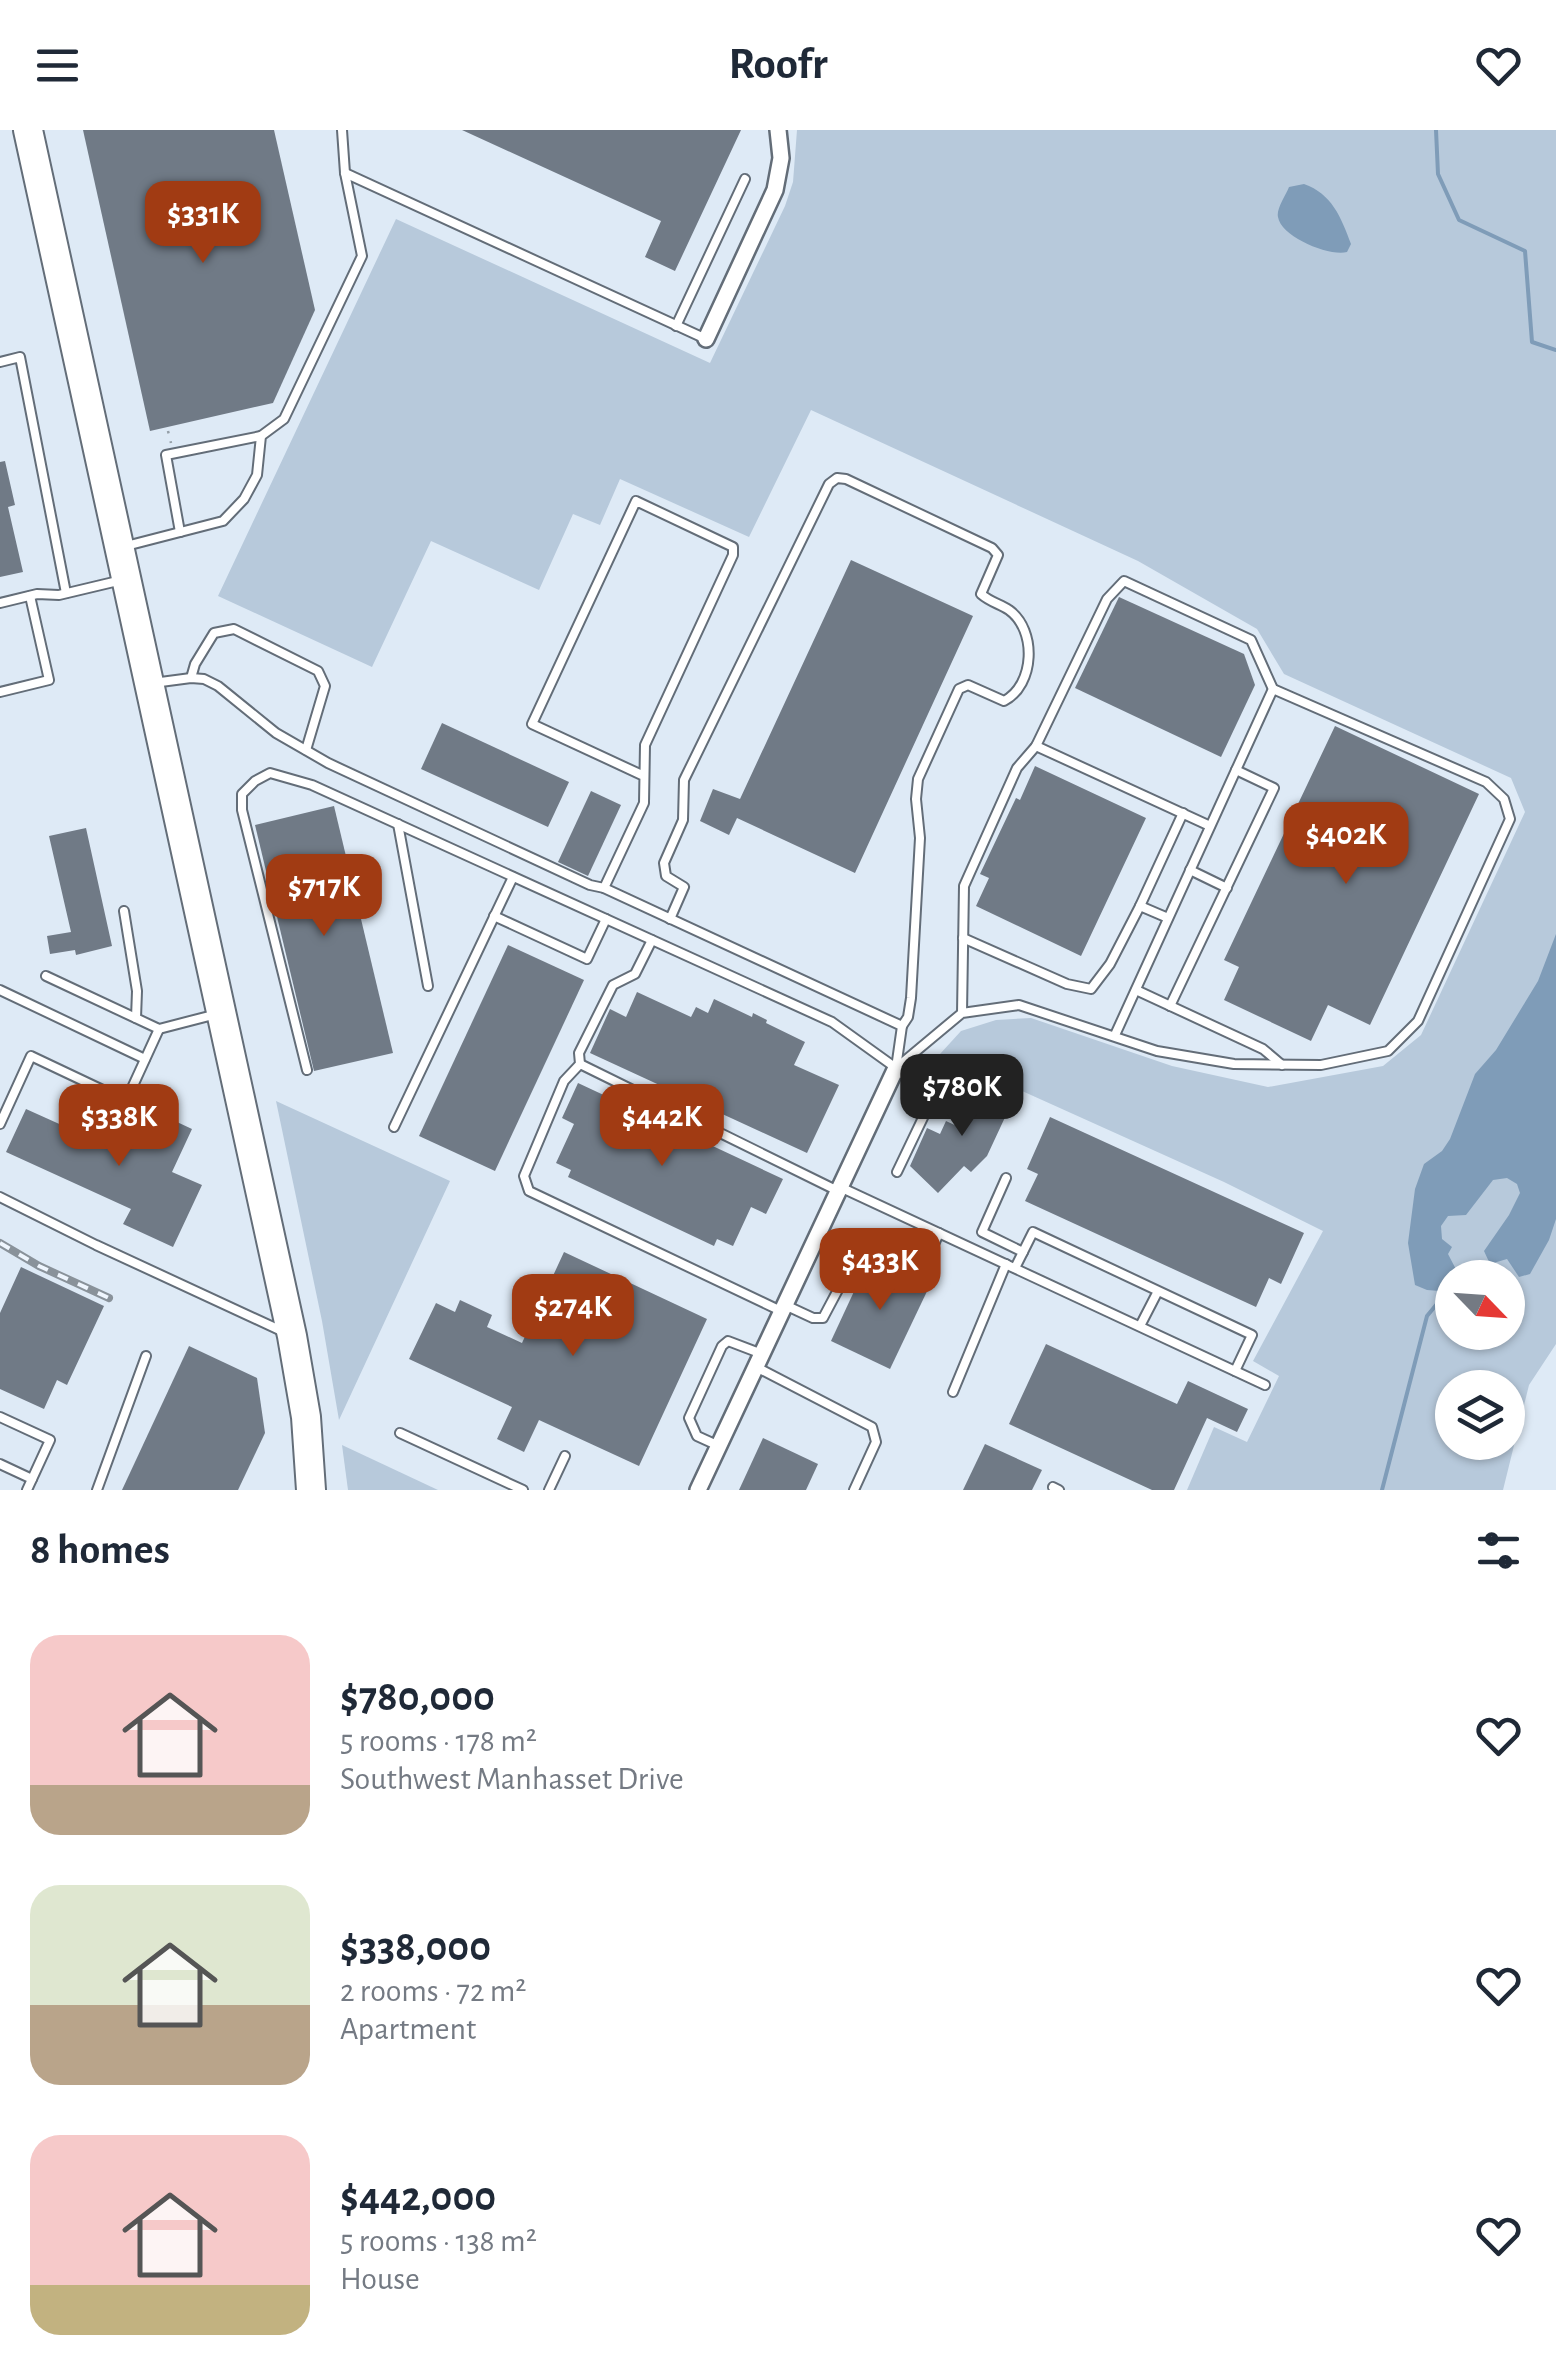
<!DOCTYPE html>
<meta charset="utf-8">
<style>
:root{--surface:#fff;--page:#f2f2f3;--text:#1f2937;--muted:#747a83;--accent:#a13b13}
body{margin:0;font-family:"Alegreya Sans",sans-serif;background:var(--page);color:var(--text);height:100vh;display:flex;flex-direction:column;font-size:38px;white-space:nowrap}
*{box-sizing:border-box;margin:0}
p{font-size:32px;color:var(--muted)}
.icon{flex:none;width:55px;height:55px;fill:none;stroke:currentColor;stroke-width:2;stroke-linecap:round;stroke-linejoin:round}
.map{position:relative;height:1360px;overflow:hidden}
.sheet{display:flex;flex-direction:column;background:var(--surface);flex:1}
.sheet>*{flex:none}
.needle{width:65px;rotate:115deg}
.tools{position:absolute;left:1435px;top:1130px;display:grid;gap:20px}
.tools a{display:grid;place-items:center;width:90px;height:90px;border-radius:50%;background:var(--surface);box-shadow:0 2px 8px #0004;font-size:50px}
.price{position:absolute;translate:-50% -85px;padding:0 22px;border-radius:20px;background:var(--accent);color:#fff;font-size:32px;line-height:65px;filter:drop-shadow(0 2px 5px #0008)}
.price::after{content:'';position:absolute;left:50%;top:60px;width:30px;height:22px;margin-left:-15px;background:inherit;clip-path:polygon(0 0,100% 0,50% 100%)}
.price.selected{background:#222;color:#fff}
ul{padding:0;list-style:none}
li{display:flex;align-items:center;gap:30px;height:250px;padding:0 30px}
li span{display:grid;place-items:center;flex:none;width:280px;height:200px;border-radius:30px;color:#555}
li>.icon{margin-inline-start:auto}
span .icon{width:120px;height:120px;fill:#fffc;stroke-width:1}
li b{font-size:42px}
h2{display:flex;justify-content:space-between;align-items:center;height:120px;padding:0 30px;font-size:42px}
header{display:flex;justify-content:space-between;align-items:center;height:130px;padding:0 30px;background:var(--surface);font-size:45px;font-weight:700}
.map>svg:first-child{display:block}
</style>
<header><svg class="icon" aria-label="menu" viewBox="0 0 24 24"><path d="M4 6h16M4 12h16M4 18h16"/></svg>Roofr<svg class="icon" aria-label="heart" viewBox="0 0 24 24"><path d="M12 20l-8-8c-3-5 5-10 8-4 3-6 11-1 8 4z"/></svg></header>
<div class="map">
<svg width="1556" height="1360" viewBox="0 0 1556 1360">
<rect width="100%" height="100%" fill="#deeaf6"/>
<!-- green -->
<g fill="#b7c9db" fill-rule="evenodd">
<path d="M797 0H1556V1214L1529 1255 1503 1360H1187L1214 1297 1247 1312 1279 1246 1253 1231 1323 1101 1224 1052 940 924 961 901 996 890 1031 888 1172 936 1268 957 1383 936 1421 905 1525 682 1511 648 1284 544 1257 499 1138 431 811 280 749 407 620 349 600 395 573 384 539 460 431 411 372 537 218 466 396 89 710 233 785 76 793 52ZM1452 1148H1508V1202H1452ZM1452 1258H1508V1312H1452Z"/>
<path d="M276 971 450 1051 339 1290 322 1191Z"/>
<path d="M342 1315 438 1360H348Z"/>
</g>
<!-- water -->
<g fill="#7f9cb8">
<path d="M1304 54C1332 64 1341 87 1351 114L1347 122C1330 127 1281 107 1278 87 1276 79 1286 65 1289 57Z"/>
<path d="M1556 804V1089L1549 1110 1530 1144 1519 1147 1507 1129 1490 1134 1484 1121 1509 1085 1520 1063 1517 1054 1507 1048 1493 1050 1466 1085 1448 1086 1441 1096 1442 1109 1452 1117 1448 1124 1460 1147 1452 1148V1162L1427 1160 1415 1155 1408 1113 1415 1059 1424 1034 1442 1021 1450 1009 1475 944 1496 920 1538 851Z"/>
</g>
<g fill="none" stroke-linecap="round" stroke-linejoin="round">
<!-- stream -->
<g stroke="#7f9cb8" stroke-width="4">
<path d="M1436 0 1438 44 1459 90 1525 121 1532 212 1556 220"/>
<path d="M1479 1148 1494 1131"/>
<path d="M1382 1360 1427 1186 1446 1163 1452 1162"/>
</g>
</g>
<!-- building -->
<g fill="#707a86">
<path d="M83 0H274L315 180 273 273 150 301Z"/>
<path d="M462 0H741L675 141 645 127 661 91Z"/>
<path d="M5 331 15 375 8 377 23 442 0 447V332Z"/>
<path d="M851 430 973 486 855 743 737 688 729 705 700 691 713 659 740 669Z"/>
<path d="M1119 467 1244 524 1255 555 1221 627 1075 558Z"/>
<path d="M442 593 569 652 548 697 421 639Z"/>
<path d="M1335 596 1479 664 1370 895 1328 875 1311 911 1224 870 1239 837 1224 830Z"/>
<path d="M1035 636 1146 688 1081 826 976 776 989 748 980 744 1016 668 1020 670Z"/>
<path d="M591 661 621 675 588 746 558 732Z"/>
<path d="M334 676 393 923 314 941 255 695Z"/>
<path d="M86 698 112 816 76 825 75 820 50 824 47 806 71 802 49 706Z"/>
<path d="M508 815 584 850 495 1041 419 1006Z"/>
<path d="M637 862 691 887 696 877 708 883 714 869 752 887 753 883 767 890 766 893 805 912 794 935 839 955 807 1023 590 923 610 879 626 887Z"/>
<path d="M980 952 1014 968 987 1026 971 1042 964 1036 938 1063 910 1036 927 998 940 1004 946 991 959 997Z"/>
<path d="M578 953 783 1049 766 1084 751 1077 733 1116 717 1109 714 1116 568 1047 571 1040 556 1033 574 994 562 988Z"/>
<path d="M147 978 192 999 172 1042 202 1055 173 1117 123 1094 131 1079 6 1022 26 979 126 1024Z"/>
<path d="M1050 987 1304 1103 1281 1154 1269 1148 1256 1177 1025 1071 1038 1044 1027 1039Z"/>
<path d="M564 1122 707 1189 639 1336 539 1290 524 1322 497 1309 512 1277 409 1229 436 1173 455 1182 460 1170 492 1185 487 1197 522 1213Z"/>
<path d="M870 1127 930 1155 890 1239 831 1211Z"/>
<path d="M21 1137 104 1176 67 1255 57 1250 44 1279 0 1259V1183Z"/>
<path d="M1046 1214 1177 1274 1188 1251 1248 1279 1237 1302 1207 1288 1174 1360H1152L1009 1294Z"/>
<path d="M189 1216 257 1248 265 1303 238 1360H122Z"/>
<path d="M763 1308 818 1334 806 1360H739Z"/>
<path d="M985 1314 1042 1340 1032 1360H963Z"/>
</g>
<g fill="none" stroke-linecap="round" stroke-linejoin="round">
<defs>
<g id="lane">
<path d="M345 43 706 209"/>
<path d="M676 196 745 49"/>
<path d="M0 232 20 227 66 463"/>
<path d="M180 402 166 325 261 306"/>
<path d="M126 416 223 391 244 369 257 345 261 306 284 289 362 126 345 43 342 0"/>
<path d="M0 473 37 464 59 465 122 450"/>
<path d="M191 548 195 534 214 503 234 499 318 541 325 556 306 620"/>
<path d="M153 553 191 548 204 549 218 556 276 603 328 633 590 755 604 758"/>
<path d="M0 562 49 550 30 466"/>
<path d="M1036 616 1210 696"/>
<path d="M644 646 532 594 636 371 733 417V425L645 615 644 673 604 758 902 896 896 938"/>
<path d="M398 694 428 856"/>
<path d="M1190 740 1227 758"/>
<path d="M1140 776 1183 683"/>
<path d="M124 781 137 861 136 888"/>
<path d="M494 786 587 829 606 789"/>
<path d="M670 789 684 757 666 746 664 733 683 690 684 650 829 354 837 348 846 349 992 418 998 425 981 464C990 472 1000 474 1009 480 1037 500 1035 555 1004 571L968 555 959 559 918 649 916 669 920 708 911 868 908 887 902 896"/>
<path d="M963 808 1067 854 1091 859 1110 834 1140 776 1168 788"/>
<path d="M652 810 635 844 613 855 579 923 580 934 564 951 524 1046 529 1061 781 1181"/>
<path d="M46 846 159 899 217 884"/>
<path d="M0 860 145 929"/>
<path d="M1136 860 1263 919 1282 935"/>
<path d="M1170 876 1274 658 1236 640"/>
<path d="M1115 905 1273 559"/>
<path d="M580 934 838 1061"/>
<path d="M896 938 962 883 1019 875 1157 921 1234 934 1321 935 1388 921 1418 891 1510 689 1504 669 1486 652 1273 559 1251 510 1124 451 1107 469 1036 616 1017 638 964 756 962 883"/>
<path d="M307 940 242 680V664L255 651 270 643 312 655 832 892 896 938 931 971 897 1042"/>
<path d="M0 994 31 926 126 971 159 899"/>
<path d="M394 997 513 747"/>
<path d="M1006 1048 982 1102 1023 1122"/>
<path d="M840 1057 1265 1255"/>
<path d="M0 1067 96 1115 284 1202"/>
<path d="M1015 1138 1033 1102 1252 1205 1235 1241"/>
<path d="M785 1175 813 1188H823L866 1107 921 1130 930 1124 939 1103"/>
<path d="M1140 1196 1157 1163"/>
<path d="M756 1237 872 1297 876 1312 854 1360"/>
<path d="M953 1262 1006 1134"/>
<path d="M0 1287 50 1310 27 1360"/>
<path d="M400 1303 523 1360"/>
<path d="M719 1316 697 1306 689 1288 722 1216 728 1211 762 1224"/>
<path d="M0 1334 32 1349"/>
<path d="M1053 1357 1059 1360"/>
<path d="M97 1360 146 1226"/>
<path d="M549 1360 565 1326"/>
</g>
<g id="street">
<path d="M706 209 775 60 781 28 778 0"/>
<path d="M698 1360 896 938"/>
</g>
<path id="highway" d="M28 0 292 1206 306 1287 311 1360"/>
</defs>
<!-- lane casing -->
<use href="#lane" stroke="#636d78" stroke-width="12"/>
<!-- street casing -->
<use href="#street" stroke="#636d78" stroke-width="20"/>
<!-- highway casing -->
<use href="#highway" stroke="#636d78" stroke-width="32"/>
<!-- path -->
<path stroke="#959fa7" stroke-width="2.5" stroke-dasharray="2.5 8" stroke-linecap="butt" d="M168 301 171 313"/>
<!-- lane -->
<use href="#lane" stroke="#fff" stroke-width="8"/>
<!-- street -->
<use href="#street" stroke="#fff" stroke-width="15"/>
<!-- highway -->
<use href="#highway" stroke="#fff" stroke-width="28"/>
<defs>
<path id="rail" d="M0 1113 39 1136 109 1168"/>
</defs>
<!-- rail casing -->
<use href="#rail" stroke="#89929a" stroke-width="8"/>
<!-- rail -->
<use href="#rail" stroke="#eff6fe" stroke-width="4" stroke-dasharray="11" stroke-linecap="butt"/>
</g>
</svg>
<div class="tools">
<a><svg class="needle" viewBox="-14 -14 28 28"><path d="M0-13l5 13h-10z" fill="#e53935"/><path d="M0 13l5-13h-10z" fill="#747a83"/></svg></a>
<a><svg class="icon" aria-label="layers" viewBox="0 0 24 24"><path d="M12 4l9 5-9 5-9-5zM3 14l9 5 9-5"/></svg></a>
</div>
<b class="price" style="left:203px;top:136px">$331K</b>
<b class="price" style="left:1346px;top:757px">$402K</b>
<b class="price" style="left:324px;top:809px">$717K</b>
<b class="price selected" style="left:962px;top:1009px">$780K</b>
<b class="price" style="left:119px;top:1039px">$338K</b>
<b class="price" style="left:662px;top:1039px">$442K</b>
<b class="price" style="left:880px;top:1183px">$433K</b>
<b class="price" style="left:573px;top:1229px">$274K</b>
</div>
<section class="sheet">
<h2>8 homes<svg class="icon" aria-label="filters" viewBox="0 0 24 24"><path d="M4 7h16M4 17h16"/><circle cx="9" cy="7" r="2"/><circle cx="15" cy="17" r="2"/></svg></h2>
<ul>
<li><span style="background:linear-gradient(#f6c9c9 75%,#b9a48a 0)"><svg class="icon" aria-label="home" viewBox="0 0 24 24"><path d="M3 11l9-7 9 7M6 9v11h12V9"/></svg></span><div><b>$780,000</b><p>5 rooms · 178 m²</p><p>Southwest Manhasset Drive</p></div><svg class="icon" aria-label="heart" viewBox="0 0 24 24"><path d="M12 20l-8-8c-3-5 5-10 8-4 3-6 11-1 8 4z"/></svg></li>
<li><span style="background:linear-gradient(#dfe7d0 60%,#b9a48a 0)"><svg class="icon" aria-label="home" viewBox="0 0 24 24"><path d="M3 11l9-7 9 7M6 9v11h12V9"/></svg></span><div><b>$338,000</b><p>2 rooms · 72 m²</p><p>Apartment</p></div><svg class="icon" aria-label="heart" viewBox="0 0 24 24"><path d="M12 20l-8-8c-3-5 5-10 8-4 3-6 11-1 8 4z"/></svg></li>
<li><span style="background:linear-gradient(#f6c9c9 75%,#c2b280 0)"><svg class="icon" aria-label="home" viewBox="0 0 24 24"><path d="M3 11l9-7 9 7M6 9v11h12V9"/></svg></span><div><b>$442,000</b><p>5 rooms · 138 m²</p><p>House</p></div><svg class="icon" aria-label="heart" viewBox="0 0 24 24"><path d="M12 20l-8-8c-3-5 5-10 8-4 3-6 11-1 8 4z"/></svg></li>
</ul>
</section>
